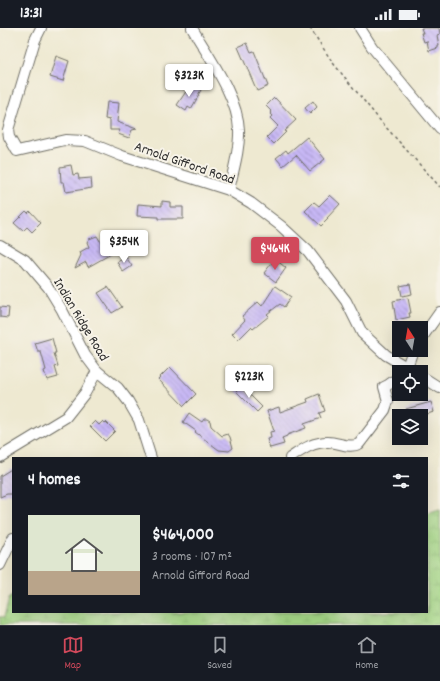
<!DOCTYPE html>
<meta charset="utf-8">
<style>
:root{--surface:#171b24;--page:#242831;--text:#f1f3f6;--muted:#9ea1a6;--line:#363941;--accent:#d1495b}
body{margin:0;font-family:Dekko,sans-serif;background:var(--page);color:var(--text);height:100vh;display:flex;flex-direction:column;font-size:15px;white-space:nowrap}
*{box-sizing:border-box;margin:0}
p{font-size:13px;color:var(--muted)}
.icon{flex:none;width:22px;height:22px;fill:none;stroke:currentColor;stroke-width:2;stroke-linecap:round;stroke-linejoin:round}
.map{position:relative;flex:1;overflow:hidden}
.sheet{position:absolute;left:12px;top:429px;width:416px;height:156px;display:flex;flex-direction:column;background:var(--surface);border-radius:0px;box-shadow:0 4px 16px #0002}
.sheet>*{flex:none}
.needle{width:26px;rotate:349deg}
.fabs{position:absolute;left:392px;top:293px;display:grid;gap:8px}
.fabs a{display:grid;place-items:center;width:36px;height:36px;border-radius:0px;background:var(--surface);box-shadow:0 4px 16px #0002;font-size:20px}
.price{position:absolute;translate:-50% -34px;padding:0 9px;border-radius:4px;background:#fff;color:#222;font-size:13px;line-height:26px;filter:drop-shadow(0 1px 2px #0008)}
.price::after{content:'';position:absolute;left:50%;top:24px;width:12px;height:9px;margin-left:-6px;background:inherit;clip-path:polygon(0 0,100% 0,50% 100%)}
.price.selected{background:var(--accent);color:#fff}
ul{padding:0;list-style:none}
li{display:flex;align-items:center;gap:12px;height:100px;padding:0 16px}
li+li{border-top:1px solid var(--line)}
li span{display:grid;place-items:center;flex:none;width:112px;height:80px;border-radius:0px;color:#555}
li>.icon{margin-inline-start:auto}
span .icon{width:48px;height:48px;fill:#fffc;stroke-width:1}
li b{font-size:17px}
h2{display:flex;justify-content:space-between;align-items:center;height:48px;padding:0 16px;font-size:17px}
.status{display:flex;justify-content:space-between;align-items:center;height:28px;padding:0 20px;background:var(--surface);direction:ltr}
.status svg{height:11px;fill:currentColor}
.dock{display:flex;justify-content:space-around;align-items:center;height:56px;border-top:1px solid var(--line);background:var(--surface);font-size:11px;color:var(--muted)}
.dock a{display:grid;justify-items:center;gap:2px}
.dock .selected{color:var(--accent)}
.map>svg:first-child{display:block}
</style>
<div class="status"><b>13:31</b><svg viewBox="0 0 49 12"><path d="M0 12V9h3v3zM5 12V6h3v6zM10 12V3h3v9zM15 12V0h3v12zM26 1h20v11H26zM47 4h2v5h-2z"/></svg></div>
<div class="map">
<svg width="440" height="597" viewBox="0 0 440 597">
<defs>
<pattern id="wetland-marsh" width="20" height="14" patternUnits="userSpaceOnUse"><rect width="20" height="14" fill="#a6d887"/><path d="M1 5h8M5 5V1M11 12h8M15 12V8" fill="none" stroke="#8fba75"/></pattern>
<pattern id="building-back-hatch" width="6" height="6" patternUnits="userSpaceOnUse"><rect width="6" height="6" fill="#c7b7f5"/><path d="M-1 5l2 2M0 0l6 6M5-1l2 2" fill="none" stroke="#a295c7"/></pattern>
</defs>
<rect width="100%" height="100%" fill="#f7f3e8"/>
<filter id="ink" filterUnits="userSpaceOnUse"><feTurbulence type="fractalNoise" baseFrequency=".025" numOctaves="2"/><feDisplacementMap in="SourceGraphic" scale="8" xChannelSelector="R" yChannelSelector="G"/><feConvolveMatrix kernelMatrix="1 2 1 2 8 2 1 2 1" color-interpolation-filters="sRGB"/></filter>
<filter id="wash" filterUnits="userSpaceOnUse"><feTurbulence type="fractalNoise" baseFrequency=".012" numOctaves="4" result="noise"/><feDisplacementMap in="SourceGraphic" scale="16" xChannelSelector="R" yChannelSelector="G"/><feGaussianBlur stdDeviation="0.9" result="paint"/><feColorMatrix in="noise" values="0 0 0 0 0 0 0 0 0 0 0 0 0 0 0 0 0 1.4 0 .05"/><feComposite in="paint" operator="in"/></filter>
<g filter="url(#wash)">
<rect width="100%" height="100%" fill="#eee9d1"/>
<!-- wetland -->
<path fill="url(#wetland-marsh)" stroke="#688259" d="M440 482V597H0V589H4L9 570 13 568V584H427V486Z"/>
<g id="blocks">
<!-- building -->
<g fill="url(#building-back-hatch)">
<path d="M421 0H439L440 6 437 7 439 18H438V20L429 23 427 13 424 14 421 5H423Z"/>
<path d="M247 15 251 24 254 23 268 58 257 63 238 19Z"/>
<path d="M56 28 69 33 63 53 50 49Z"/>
<path d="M191 56 201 62 198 67H199L191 81 188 79 186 83 177 77Z"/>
<path d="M274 70V71L275 70 296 92 284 103 286 104 274 116 267 109 278 98 270 90 272 88 270 86 272 84 266 78Z"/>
<path d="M313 73 317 79 310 86 305 80Z"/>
<path d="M107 74 119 75 117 94 137 101 132 102 129 110 118 106 120 102H110V92L105 91Z"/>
<path d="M307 109 325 131 310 143 296 127 283 138 276 130 286 122 288 125Z"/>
<path d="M71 137 73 147 78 146 79 151 91 150 92 160 66 164 64 154H61L60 139Z"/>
<path d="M330 167 340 176 327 190 328 191 321 198 305 183 314 174 319 178Z"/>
<path d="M162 173 170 174V179H183V191H158V189L137 188 138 176 162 178Z"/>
<path d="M26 183 28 185 30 183 41 195 32 204 27 199 23 203 14 195Z"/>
<path d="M97 208 105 221 107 220 111 226 88 239 86 234 75 240 81 227 80 224 89 219 87 214 89 211Z"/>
<path d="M126 229 132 238 123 244 117 234Z"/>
<path d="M275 231 286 240 276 254 264 245Z"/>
<path d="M410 256 412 266 402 268 400 258Z"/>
<path d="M275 258 291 269 284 279 280 276 267 286 269 288 253 301 251 299 238 312 232 306 245 292 242 288 258 274 262 278Z"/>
<path d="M108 259 122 279 112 285 98 265Z"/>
<path d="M408 270 411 285H409L410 289 396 292 393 273Z"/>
<path d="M0 279 9 280 8 290 0 289Z"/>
<path d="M52 310 56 325H54L58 338 55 339 58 349 47 352 44 343 46 342 41 324H38L35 315Z"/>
<path d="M170 339 196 366 184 378 158 351Z"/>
<path d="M241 358 262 379 257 384 236 363Z"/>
<path d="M319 366 325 383 319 385 321 390 304 396 306 400 287 407V408L282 410 284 416 270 420 267 411 271 410 270 404 274 403 267 383 279 379 280 384 308 374 307 371Z"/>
<path d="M431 374 434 384 420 388H408L406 381Z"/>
<path d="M189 385 202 394 204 391H207L210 393 211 398 222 408 228 406 230 409 233 420 229 423 219 422 195 404 196 403 183 394Z"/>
<path d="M95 393 99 397 103 393 105 395 106 394 115 403 105 413 90 398Z"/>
<path d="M13 440V466H7L0 469V448Z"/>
</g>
</g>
</g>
<g filter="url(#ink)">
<use href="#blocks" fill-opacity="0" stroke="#6f6e65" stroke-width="1"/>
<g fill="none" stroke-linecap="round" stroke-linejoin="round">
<defs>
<g id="minor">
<path d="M41 0 35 12 8 102 9 109 17 123 65 112 85 113 122 128 229 162 251 175 281 198 308 223 346 273 362 305 386 327 415 344"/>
<path d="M192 0C208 28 238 69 239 102 240 121 233 143 229 162"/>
<path d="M360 0 372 19 440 101"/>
<path d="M0 217 25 232 48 259 62 282 85 327 97 343 118 360 128 373 139 392 151 430"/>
<path d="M421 311 440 284"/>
<path d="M403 344 407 339 413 322"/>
<path d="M421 348 440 360"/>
<path d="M0 429 66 389 85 365 97 343"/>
<path d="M290 430C302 422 312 414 328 414 338 414 349 421 359 416L385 382 388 373 384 359 388 357 399 349"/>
<path d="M0 537 13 510"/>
</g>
</defs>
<!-- minor casing -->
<use href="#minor" stroke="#6f6e65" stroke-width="12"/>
<!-- path -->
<path stroke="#6f6e65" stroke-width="1.5" stroke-dasharray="3 3" stroke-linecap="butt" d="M310 0 333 35 383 96 440 159"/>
<!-- minor -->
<use href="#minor" stroke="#fff" stroke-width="10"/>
</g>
</g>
<g text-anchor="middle" stroke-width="4" stroke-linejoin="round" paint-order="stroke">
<!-- street labels -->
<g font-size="14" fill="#2b2b2b" stroke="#f7f3e8">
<text transform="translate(185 134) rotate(19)" y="5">Arnold Gifford Road</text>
<text transform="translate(82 291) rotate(59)" y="5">Indian Ridge Road</text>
</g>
</g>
</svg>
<div class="fabs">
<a><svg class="needle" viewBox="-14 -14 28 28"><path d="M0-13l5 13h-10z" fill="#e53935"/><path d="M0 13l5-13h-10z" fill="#9ea1a6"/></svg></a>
<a><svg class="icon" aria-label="locate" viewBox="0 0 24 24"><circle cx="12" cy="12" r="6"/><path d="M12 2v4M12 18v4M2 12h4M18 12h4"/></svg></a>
<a><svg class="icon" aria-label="layers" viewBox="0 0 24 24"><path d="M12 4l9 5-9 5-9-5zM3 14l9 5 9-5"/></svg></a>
</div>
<b class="price" style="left:189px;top:70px">$323K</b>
<b class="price" style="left:124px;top:236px">$354K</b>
<b class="price selected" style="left:275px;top:243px">$464K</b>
<b class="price" style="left:249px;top:371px">$223K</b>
<section class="sheet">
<h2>4 homes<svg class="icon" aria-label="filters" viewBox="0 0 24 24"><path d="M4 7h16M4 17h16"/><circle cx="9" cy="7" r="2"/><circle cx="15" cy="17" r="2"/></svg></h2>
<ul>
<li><span style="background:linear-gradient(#dfe7d0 70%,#b9a48a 0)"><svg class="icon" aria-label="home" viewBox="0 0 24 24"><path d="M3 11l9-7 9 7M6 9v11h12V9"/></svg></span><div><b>$464,000</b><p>3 rooms · 107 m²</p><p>Arnold Gifford Road</p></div></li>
</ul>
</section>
</div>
<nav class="dock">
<a class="selected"><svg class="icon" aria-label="map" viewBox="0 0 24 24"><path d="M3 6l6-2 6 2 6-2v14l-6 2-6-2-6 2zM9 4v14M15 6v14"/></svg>Map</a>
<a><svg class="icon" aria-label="saved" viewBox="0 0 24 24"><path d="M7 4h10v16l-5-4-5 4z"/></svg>Saved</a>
<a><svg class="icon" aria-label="home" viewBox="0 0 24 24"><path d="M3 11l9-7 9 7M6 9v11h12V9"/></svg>Home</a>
</nav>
